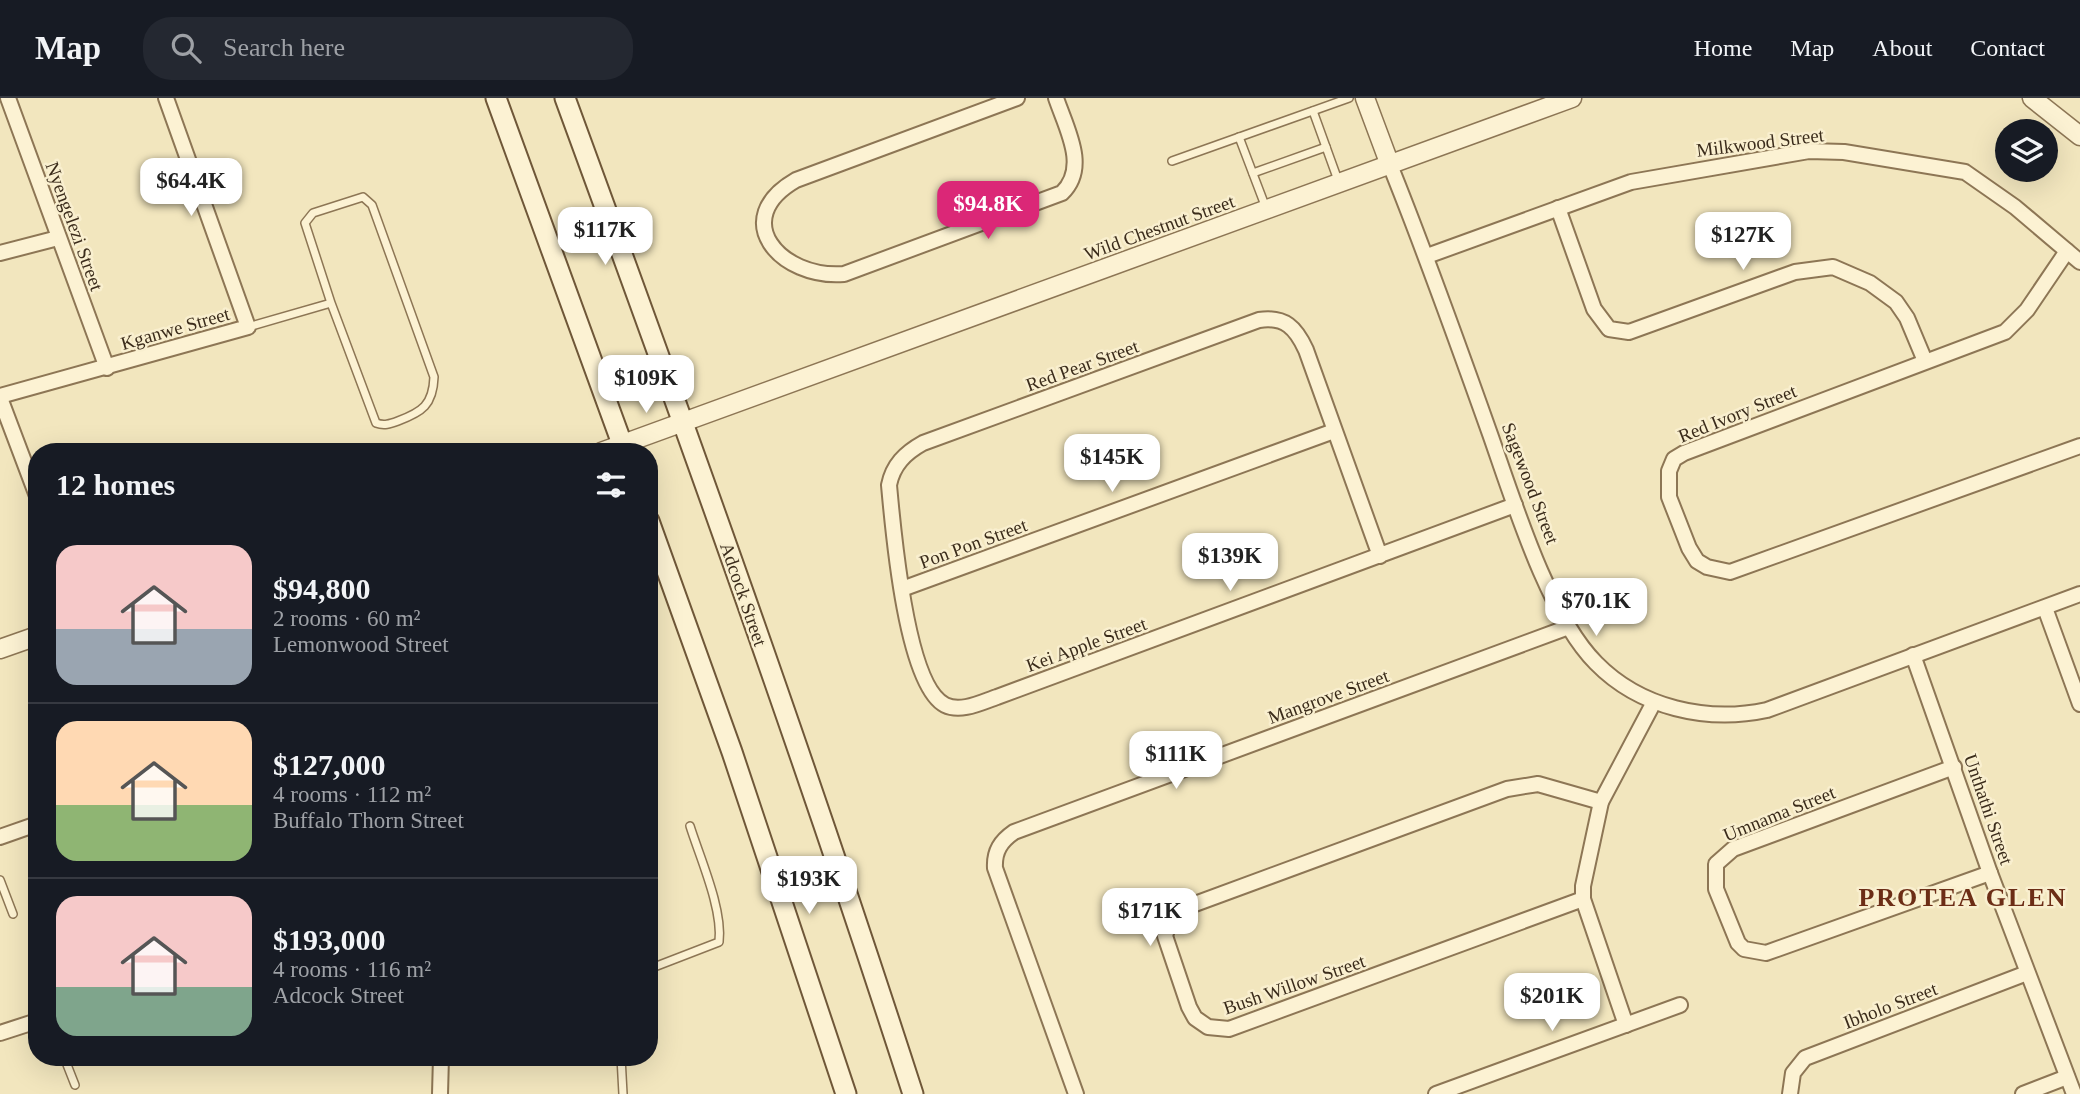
<!DOCTYPE html>
<meta charset="utf-8">
<style>
:root{--surface:#171b24;--page:#242831;--text:#f1f3f6;--muted:#9ea1a6;--line:#363941;--accent:#db2777}
body{margin:0;font-family:"Times New Roman",serif;background:var(--page);color:var(--text);height:100vh;display:flex;flex-direction:column;font-size:26px;white-space:nowrap}
*{box-sizing:border-box;margin:0}
p{font-size:23px;color:var(--muted)}
.icon{flex:none;width:38px;height:38px;fill:none;stroke:currentColor;stroke-width:2;stroke-linecap:round;stroke-linejoin:round}
.map{position:relative;flex:1;overflow:hidden}
.details{position:absolute;left:28px;top:345px;width:630px;height:623px;display:flex;flex-direction:column;background:var(--surface);border-radius:28px;box-shadow:0 7px 28px #0002}
.details>*{flex:none}
.fabs{position:absolute;left:1995px;top:21px;display:grid;gap:14px}
.fabs a{display:grid;place-items:center;width:63px;height:63px;border-radius:50%;background:var(--surface);box-shadow:0 7px 28px #0002;font-size:35px}
.price{position:absolute;translate:-50% -60px;padding:0 16px;border-radius:14px;background:#fff;color:#222;font-size:23px;line-height:46px;filter:drop-shadow(0 2px 4px #0008)}
.price::after{content:'';position:absolute;left:50%;top:42px;width:21px;height:16px;margin-left:-10px;background:inherit;clip-path:polygon(0 0,100% 0,50% 100%)}
.price.on{background:var(--accent);color:#fff}
ul{padding:0;list-style:none}
li{display:flex;align-items:center;gap:21px;height:175px;padding:0 28px}
li+li{border-top:2px solid var(--line)}
li span{display:grid;place-items:center;flex:none;width:196px;height:140px;border-radius:21px;color:#555}
li>.icon{margin-inline-start:auto}
span .icon{width:84px;height:84px;fill:#fffc;stroke-width:1}
li b{font-size:30px}
h2{display:flex;justify-content:space-between;align-items:center;height:84px;padding:0 28px;font-size:30px}
header{display:flex;align-items:center;gap:42px;box-sizing:border-box;height:98px;padding:0 35px;background:var(--surface);border-bottom:2px solid var(--line)}
header strong{font-size:33px}
nav{display:flex;gap:38px;margin-inline-start:auto;font-size:24px}
.search{width:490px;height:63px;background:var(--page);display:flex;align-items:center;gap:18px;box-sizing:border-box;padding:0 24px;border-radius:28px;color:var(--muted);font-size:26px}
.map>svg:first-child{display:block}
</style>
<header>
<strong>Map</strong>
<div class="search"><svg class="icon" aria-label="search" viewBox="0 0 24 24"><circle cx="10" cy="10" r="6"/><path d="M15 15l6 6"/></svg>Search here</div>
<nav><a>Home</a><a>Map</a><a>About</a><a>Contact</a></nav>
</header>
<div class="map">
<svg width="2080" height="996" viewBox="0 0 2080 996">
<rect width="100%" height="100%" fill="#f2e6be"/>
<g fill="none" stroke-linecap="round" stroke-linejoin="round">
<defs>
<g id="service">
<path d="M1313 13 1339 85"/>
<path d="M1239 39 1266 110"/>
<path d="M1172 63 1349 0"/>
<path d="M1253 75 1326 49"/>
<path d="M248 229 331 205 376 325C384 328 390 326 398 323 422 314 433 307 434 279L372 107 363 99 313 115 305 125 331 205"/>
<path d="M0 782 13 816"/>
<path d="M649 871 719 844C723 811 700 760 690 728"/>
<path d="M64 959 75 987"/>
<path d="M621 959 623 996"/>
</g>
<g id="minor">
<path d="M8 0 107 270"/>
<path d="M1017 0 796 82C728 121 780 181 844 176L1062 95C1089 69 1066 30 1056 0"/>
<path d="M1390 67C1426 156 1458 246 1490 336 1513 401 1548 517 1596 565 1640 610 1707 625 1767 612L2080 496"/>
<path d="M1558 110 1594 211 1609 231 1629 234 1795 174 1833 169 1870 185 1896 204 1907 220 1925 263"/>
<path d="M2067 153 2027 212 2005 234 1684 355 1674 361 1669 373V399L1689 450 1697 463 1707 469 1730 474 2080 348"/>
<path d="M0 155 58 140"/>
<path d="M1427 158 1631 84 1809 53 1844 54 1965 74 2015 109 2080 164"/>
<path d="M0 298 248 229 166 0"/>
<path d="M0 300 37 398"/>
<path d="M1380 458 1306 252C1296 230 1285 218 1259 222L923 345C905 355 893 367 889 387 893 431 906 587 945 607 961 615 982 604 997 599L1515 407"/>
<path d="M902 491 1334 333"/>
<path d="M2045 510 2080 606"/>
<path d="M1913 557 1990 775 2074 996"/>
<path d="M1954 669 1733 751 1716 766V791L1738 845 1744 851 1766 855 1990 775"/>
<path d="M0 739 37 726"/>
<path d="M1583 801 1229 931 1208 929 1195 920 1189 909 1165 838 1171 819 1184 810 1507 691 1538 686 1601 704"/>
<path d="M1626 927 1583 801V788L1601 704 1654 604"/>
<path d="M0 935 37 923"/>
<path d="M440 996 441 959"/>
<path d="M1076 996 995 770C994 753 1001 743 1014 734L1566 530"/>
<path d="M1436 996 1680 907"/>
<path d="M1790 996 1793 975 1805 960 2027 875"/>
<path d="M2023 996 2067 979"/>
</g>
<g id="tertiary">
<path d="M1365 0 1390 67"/>
<path d="M2032 0 2080 38"/>
<path d="M601 354 1572 0"/>
<path d="M0 551 37 538"/>
</g>
<g id="secondary">
<path d="M496 0 625 354"/>
<path d="M565 0C686 330 805 661 913 996"/>
<path d="M649 423 732 654 846 996"/>
</g>
</defs>
<!-- service casing -->
<use href="#service" stroke="#8d7655" stroke-width="10"/>
<!-- minor casing -->
<use href="#minor" stroke="#8d7655" stroke-width="18"/>
<!-- tertiary casing -->
<use href="#tertiary" stroke="#8d7655" stroke-width="21"/>
<!-- secondary casing -->
<use href="#secondary" stroke="#6f5738" stroke-width="23"/>
<!-- service -->
<use href="#service" stroke="#fcf2d3" stroke-width="7"/>
<!-- minor -->
<use href="#minor" stroke="#fcf2d3" stroke-width="14"/>
<!-- tertiary -->
<use href="#tertiary" stroke="#fcf2d3" stroke-width="18"/>
<!-- secondary -->
<use href="#secondary" stroke="#fcf2d3" stroke-width="19"/>
</g>
<g text-anchor="middle" stroke-width="5" stroke-linejoin="round" paint-order="stroke">
<!-- street labels -->
<g font-size="19" fill="#3b2c1b" stroke="#f9efcf">
<text transform="translate(1760 44) rotate(-7)" y="7">Milkwood Street</text>
<text transform="translate(75 128) rotate(70)" y="7">Nyengelezi Street</text>
<text transform="translate(1159 129) rotate(-20)" y="7">Wild Chestnut Street</text>
<text transform="translate(175 230) rotate(-16)" y="7">Kganwe Street</text>
<text transform="translate(1082 267) rotate(-20)" y="7">Red Pear Street</text>
<text transform="translate(1737 315) rotate(-22)" y="7">Red Ivory Street</text>
<text transform="translate(1531 385) rotate(69)" y="7">Sagewood Street</text>
<text transform="translate(973 445) rotate(-20)" y="7">Pon Pon Street</text>
<text transform="translate(744 496) rotate(71)" y="7">Adcock Street</text>
<text transform="translate(1086 546) rotate(-20)" y="7">Kei Apple Street</text>
<text transform="translate(1328 598) rotate(-20)" y="7">Mangrove Street</text>
<text transform="translate(1989 711) rotate(71)" y="7">Unthathi Street</text>
<text transform="translate(1779 715) rotate(-22)" y="7">Umnama Street</text>
<text transform="translate(1294 886) rotate(-19)" y="7">Bush Willow Street</text>
<text transform="translate(1890 907) rotate(-21)" y="7">Ibholo Street</text>
</g>
<!-- district labels -->
<g font-size="26" font-weight="bold" letter-spacing="2" fill="#6c2d16" stroke="#f9efcf">
<text x="1963" y="808">PROTEA GLEN</text>
</g>
</g>
</svg>
<div class="fabs">
<a><svg class="icon" aria-label="layers" viewBox="0 0 24 24"><path d="M12 4l9 5-9 5-9-5zM3 14l9 5 9-5"/></svg></a>
</div>
<b class="price" style="left:191px;top:120px">$64.4K</b>
<b class="price on" style="left:988px;top:143px">$94.8K</b>
<b class="price" style="left:605px;top:169px">$117K</b>
<b class="price" style="left:1743px;top:174px">$127K</b>
<b class="price" style="left:646px;top:317px">$109K</b>
<b class="price" style="left:1112px;top:396px">$145K</b>
<b class="price" style="left:1230px;top:495px">$139K</b>
<b class="price" style="left:1596px;top:540px">$70.1K</b>
<b class="price" style="left:1176px;top:693px">$111K</b>
<b class="price" style="left:809px;top:818px">$193K</b>
<b class="price" style="left:1150px;top:850px">$171K</b>
<b class="price" style="left:1552px;top:935px">$201K</b>
<section class="details">
<h2>12 homes<svg class="icon" aria-label="filters" viewBox="0 0 24 24"><path d="M4 7h16M4 17h16"/><circle cx="9" cy="7" r="2"/><circle cx="15" cy="17" r="2"/></svg></h2>
<ul>
<li><span style="background:linear-gradient(#f6c9c9 60%,#9aa5b1 0)"><svg class="icon" aria-label="home" viewBox="0 0 24 24"><path d="M3 11l9-7 9 7M6 9v11h12V9"/></svg></span><div><b>$94,800</b><p>2 rooms · 60 m²</p><p>Lemonwood Street</p></div></li>
<li><span style="background:linear-gradient(#ffd9b3 60%,#8fb573 0)"><svg class="icon" aria-label="home" viewBox="0 0 24 24"><path d="M3 11l9-7 9 7M6 9v11h12V9"/></svg></span><div><b>$127,000</b><p>4 rooms · 112 m²</p><p>Buffalo Thorn Street</p></div></li>
<li><span style="background:linear-gradient(#f6c9c9 65%,#7fa58c 0)"><svg class="icon" aria-label="home" viewBox="0 0 24 24"><path d="M3 11l9-7 9 7M6 9v11h12V9"/></svg></span><div><b>$193,000</b><p>4 rooms · 116 m²</p><p>Adcock Street</p></div></li>
</ul>
</section>
</div>
